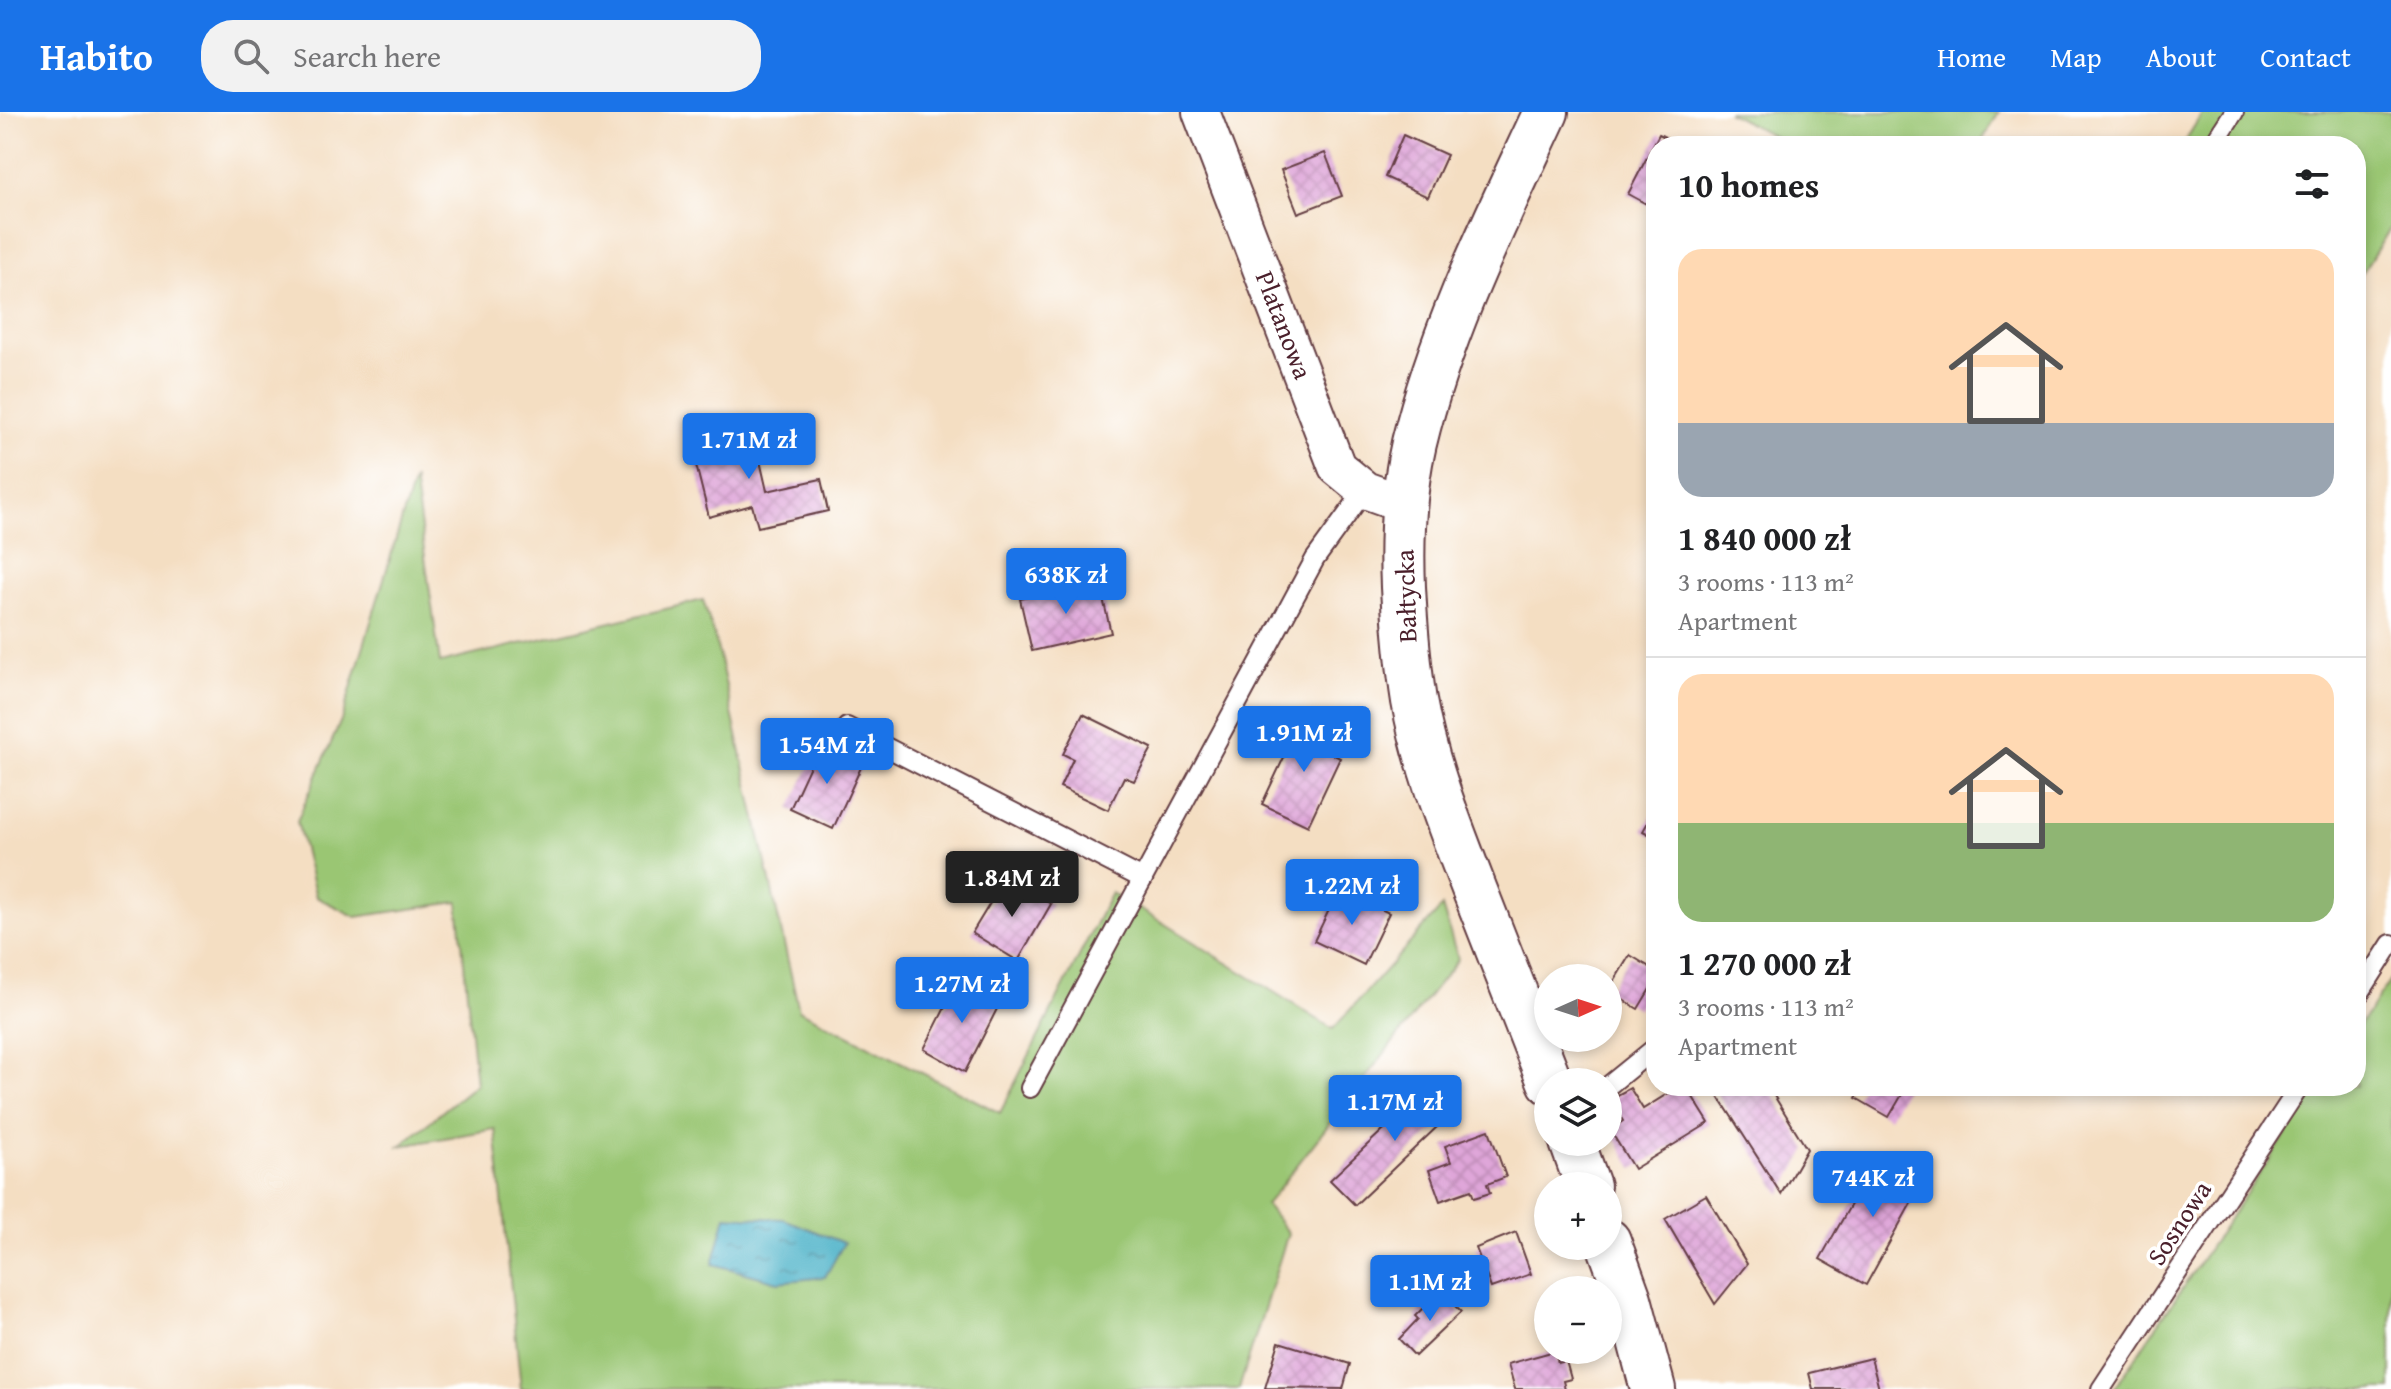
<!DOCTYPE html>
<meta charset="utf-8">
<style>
:root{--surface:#fff;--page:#f2f2f2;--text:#202124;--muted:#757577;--line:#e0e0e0;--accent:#1a73e8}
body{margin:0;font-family:"Gentium Book Plus",serif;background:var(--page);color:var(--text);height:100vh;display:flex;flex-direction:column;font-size:30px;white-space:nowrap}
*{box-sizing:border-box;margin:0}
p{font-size:26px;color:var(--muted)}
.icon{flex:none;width:44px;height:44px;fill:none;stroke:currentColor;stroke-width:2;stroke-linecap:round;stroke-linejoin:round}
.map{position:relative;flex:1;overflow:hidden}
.panel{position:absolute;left:1646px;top:24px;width:720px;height:960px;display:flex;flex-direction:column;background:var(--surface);border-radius:32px;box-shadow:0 4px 12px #0003}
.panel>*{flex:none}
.needle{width:52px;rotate:87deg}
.controls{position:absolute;left:1534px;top:852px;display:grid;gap:16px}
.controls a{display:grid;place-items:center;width:88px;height:88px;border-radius:50%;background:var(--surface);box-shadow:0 4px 12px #0003;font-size:40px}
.price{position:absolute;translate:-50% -68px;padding:0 18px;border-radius:8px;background:var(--accent);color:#fff;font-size:26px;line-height:52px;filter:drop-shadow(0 2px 4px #0008)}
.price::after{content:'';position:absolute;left:50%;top:48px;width:24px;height:18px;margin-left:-12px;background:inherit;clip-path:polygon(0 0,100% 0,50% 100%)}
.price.active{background:#222;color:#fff}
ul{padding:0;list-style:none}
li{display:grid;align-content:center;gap:16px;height:424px;padding:0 32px}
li+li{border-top:2px solid var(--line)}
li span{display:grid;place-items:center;height:248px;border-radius:24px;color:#555}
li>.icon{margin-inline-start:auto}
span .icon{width:144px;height:144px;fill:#fffc;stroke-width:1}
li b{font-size:34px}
h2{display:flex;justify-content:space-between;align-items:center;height:96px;padding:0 32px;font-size:34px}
header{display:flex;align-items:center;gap:48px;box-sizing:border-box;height:112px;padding:0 40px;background:var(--accent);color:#fff}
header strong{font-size:38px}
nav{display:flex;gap:44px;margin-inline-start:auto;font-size:28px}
.search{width:560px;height:72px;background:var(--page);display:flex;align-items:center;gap:20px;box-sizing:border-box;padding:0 28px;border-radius:32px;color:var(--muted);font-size:30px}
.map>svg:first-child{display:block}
</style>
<header>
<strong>Habito</strong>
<div class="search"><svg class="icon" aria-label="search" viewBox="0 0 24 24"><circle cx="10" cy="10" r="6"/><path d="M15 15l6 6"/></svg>Search here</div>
<nav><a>Home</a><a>Map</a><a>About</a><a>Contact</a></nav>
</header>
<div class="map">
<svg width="2391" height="1277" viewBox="0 0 2391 1277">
<defs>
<pattern id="water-ripples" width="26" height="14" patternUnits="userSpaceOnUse" patternTransform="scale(2)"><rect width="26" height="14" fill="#49b1c7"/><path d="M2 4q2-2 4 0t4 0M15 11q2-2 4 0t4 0" fill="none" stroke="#3f8fa2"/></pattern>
<pattern id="building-cross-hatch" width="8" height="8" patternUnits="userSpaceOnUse" patternTransform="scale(2)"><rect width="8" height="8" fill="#dfa6d9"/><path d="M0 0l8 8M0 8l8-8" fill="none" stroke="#c18eba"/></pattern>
</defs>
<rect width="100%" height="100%" fill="#fff"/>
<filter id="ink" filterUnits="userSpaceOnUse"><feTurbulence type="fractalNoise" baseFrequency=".0125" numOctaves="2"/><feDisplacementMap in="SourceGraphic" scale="16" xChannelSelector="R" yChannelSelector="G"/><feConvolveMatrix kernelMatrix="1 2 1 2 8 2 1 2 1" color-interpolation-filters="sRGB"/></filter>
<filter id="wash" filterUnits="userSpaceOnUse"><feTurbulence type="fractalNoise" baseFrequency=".006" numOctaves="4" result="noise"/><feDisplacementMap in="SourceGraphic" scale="32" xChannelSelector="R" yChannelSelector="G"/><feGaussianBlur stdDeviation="1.8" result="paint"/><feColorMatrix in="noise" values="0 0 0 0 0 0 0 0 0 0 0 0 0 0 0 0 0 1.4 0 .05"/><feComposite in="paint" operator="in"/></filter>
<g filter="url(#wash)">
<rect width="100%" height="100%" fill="#f4dec2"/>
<!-- grass -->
<g fill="#9ac673" stroke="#72724f" stroke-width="2">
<path d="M1727 0H1999L1979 34H1792Z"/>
<path d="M2203 0H2391V115L2356 171V34H2182Z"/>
<path d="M414 367 440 551 703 488 716 530 799 898 1000 1001 1111 781 1160 809 1333 917 1442 795 1458 847 1266 1093 1288 1121 1239 1277H521L495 1017 400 1034 476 972 458 790 356 805 316 785 297 709 342 606Z"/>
<path d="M2391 867V1277H2114L2319 974H2356V919Z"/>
</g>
<!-- water -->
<path fill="url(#water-ripples)" stroke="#4a6879" stroke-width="2" d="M726 1104 784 1107 844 1131 825 1165 778 1170 713 1152Z"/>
<g id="blocks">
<!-- building -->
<g fill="url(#building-cross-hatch)">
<path d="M1659 22 1682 34H1656V82L1650 94 1628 82Z"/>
<path d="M1403 23 1447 43 1428 85 1385 65Z"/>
<path d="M1325 41 1342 84 1298 101 1281 58Z"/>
<path d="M752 314 767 379 821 367 828 399 758 415 752 393 709 405 690 329Z"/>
<path d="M1099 469 1111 521 1032 539 1020 487Z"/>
<path d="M1083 602 1152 636 1134 669 1124 665 1108 698 1060 675 1073 647 1063 642Z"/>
<path d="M1309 609 1343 625 1334 643 1340 646 1308 714 1262 692 1294 624 1301 628Z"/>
<path d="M820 632 863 651 833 717 790 697Z"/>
<path d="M1656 696V726L1643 719Z"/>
<path d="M1006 765 1051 792 1018 849 972 821Z"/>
<path d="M1339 777 1389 801 1364 853 1314 829Z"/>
<path d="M1630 843 1656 859V867L1638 897 1608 879Z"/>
<path d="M960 866 1001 889 965 960 924 937Z"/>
<path d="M1435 969 1459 994 1355 1093 1330 1068Z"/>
<path d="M1680 974H1686L1709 1011 1634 1057 1610 1018 1623 1009 1610 987 1630 976 1643 997Z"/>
<path d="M1712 974H1768L1807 1037 1781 1082Z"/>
<path d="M1863 974H1907L1889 1005 1856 986Z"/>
<path d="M2169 974H2188L2182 982Z"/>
<path d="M1489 1018 1506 1065 1487 1072 1490 1081 1474 1086 1471 1078 1440 1089 1429 1058 1451 1050 1445 1034Z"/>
<path d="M1880 1041 1925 1066 1866 1173 1820 1147Z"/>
<path d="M1706 1083 1747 1152 1715 1192 1665 1107Z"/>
<path d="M1516 1120 1531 1162 1491 1176 1476 1136Z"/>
<path d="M1440 1179 1461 1200 1415 1244 1399 1227 1418 1207 1415 1204Z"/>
<path d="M1279 1230 1350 1252 1343 1277 1265 1276Z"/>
<path d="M1555 1239 1558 1251 1566 1249 1571 1267 1563 1269 1565 1277H1515L1508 1252Z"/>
<path d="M1871 1246 1879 1277H1813L1809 1261Z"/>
</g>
</g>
</g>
<g filter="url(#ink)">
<use href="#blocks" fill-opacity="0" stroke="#643c42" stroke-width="2"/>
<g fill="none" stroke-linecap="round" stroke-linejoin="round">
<defs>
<g id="lane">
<path d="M2212 34 2234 0"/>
<path d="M847 615 1143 767"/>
<path d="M2356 887 2391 832"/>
<path d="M1608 974 1656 935"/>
<path d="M1030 976 1315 447 1365 378"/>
<path d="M2101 1277 2300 974"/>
</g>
<path id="street" d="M1201 0 1337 355 1365 378 1404 392"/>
<g id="secondary">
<path d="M1546 0C1496 108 1442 215 1414 331 1403 378 1401 427 1403 475 1405 513 1408 551 1414 589 1426 655 1451 717 1475 779 1500 842 1525 906 1550 970"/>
<path d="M1572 1030 1588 1074"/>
<path d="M1608 1129 1629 1187 1653 1277"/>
</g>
</defs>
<!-- lane casing -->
<use href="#lane" stroke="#643c42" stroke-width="22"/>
<!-- street casing -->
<use href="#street" stroke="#643c42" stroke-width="40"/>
<!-- secondary casing -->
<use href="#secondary" stroke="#643c42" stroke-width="48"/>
<!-- lane -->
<use href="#lane" stroke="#fff" stroke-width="18"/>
<!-- street -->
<use href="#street" stroke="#fff" stroke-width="36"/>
<!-- secondary -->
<use href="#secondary" stroke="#fff" stroke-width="44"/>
</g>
</g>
<g text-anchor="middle" stroke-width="7" stroke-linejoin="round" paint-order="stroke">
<!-- street labels -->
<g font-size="26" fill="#4a1f2b" stroke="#fff">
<text transform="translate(1284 213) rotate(69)" y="9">Platanowa</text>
<text transform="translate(1406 484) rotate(-92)" y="9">Bałtycka</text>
<text transform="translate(2179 1111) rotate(-57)" y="9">Sosnowa</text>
</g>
</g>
</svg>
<div class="controls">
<a><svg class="needle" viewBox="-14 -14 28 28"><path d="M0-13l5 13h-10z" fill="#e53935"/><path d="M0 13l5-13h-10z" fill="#757577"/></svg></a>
<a><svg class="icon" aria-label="layers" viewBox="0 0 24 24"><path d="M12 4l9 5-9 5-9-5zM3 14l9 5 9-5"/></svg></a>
<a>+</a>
<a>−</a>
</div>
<b class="price" style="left:749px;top:369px">1.71M zł</b>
<b class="price" style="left:1066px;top:504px">638K zł</b>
<b class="price" style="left:1304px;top:662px">1.91M zł</b>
<b class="price" style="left:827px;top:674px">1.54M zł</b>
<b class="price active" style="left:1012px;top:807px">1.84M zł</b>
<b class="price" style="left:1352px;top:815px">1.22M zł</b>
<b class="price" style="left:962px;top:913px">1.27M zł</b>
<b class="price" style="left:1395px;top:1031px">1.17M zł</b>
<b class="price" style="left:1873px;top:1107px">744K zł</b>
<b class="price" style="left:1430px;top:1211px">1.1M zł</b>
<section class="panel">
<h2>10 homes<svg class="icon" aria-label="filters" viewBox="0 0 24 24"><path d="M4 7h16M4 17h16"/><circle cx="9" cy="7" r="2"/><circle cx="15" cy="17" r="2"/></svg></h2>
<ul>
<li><span style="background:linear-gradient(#ffd9b3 70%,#9aa5b1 0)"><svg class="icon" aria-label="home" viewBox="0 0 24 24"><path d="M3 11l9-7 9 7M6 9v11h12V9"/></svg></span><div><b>1 840 000 zł</b><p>3 rooms · 113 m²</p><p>Apartment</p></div></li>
<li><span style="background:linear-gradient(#ffd9b3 60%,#8fb573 0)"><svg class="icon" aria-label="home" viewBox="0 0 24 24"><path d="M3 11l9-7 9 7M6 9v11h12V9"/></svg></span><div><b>1 270 000 zł</b><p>3 rooms · 113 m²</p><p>Apartment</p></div></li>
</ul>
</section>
</div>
